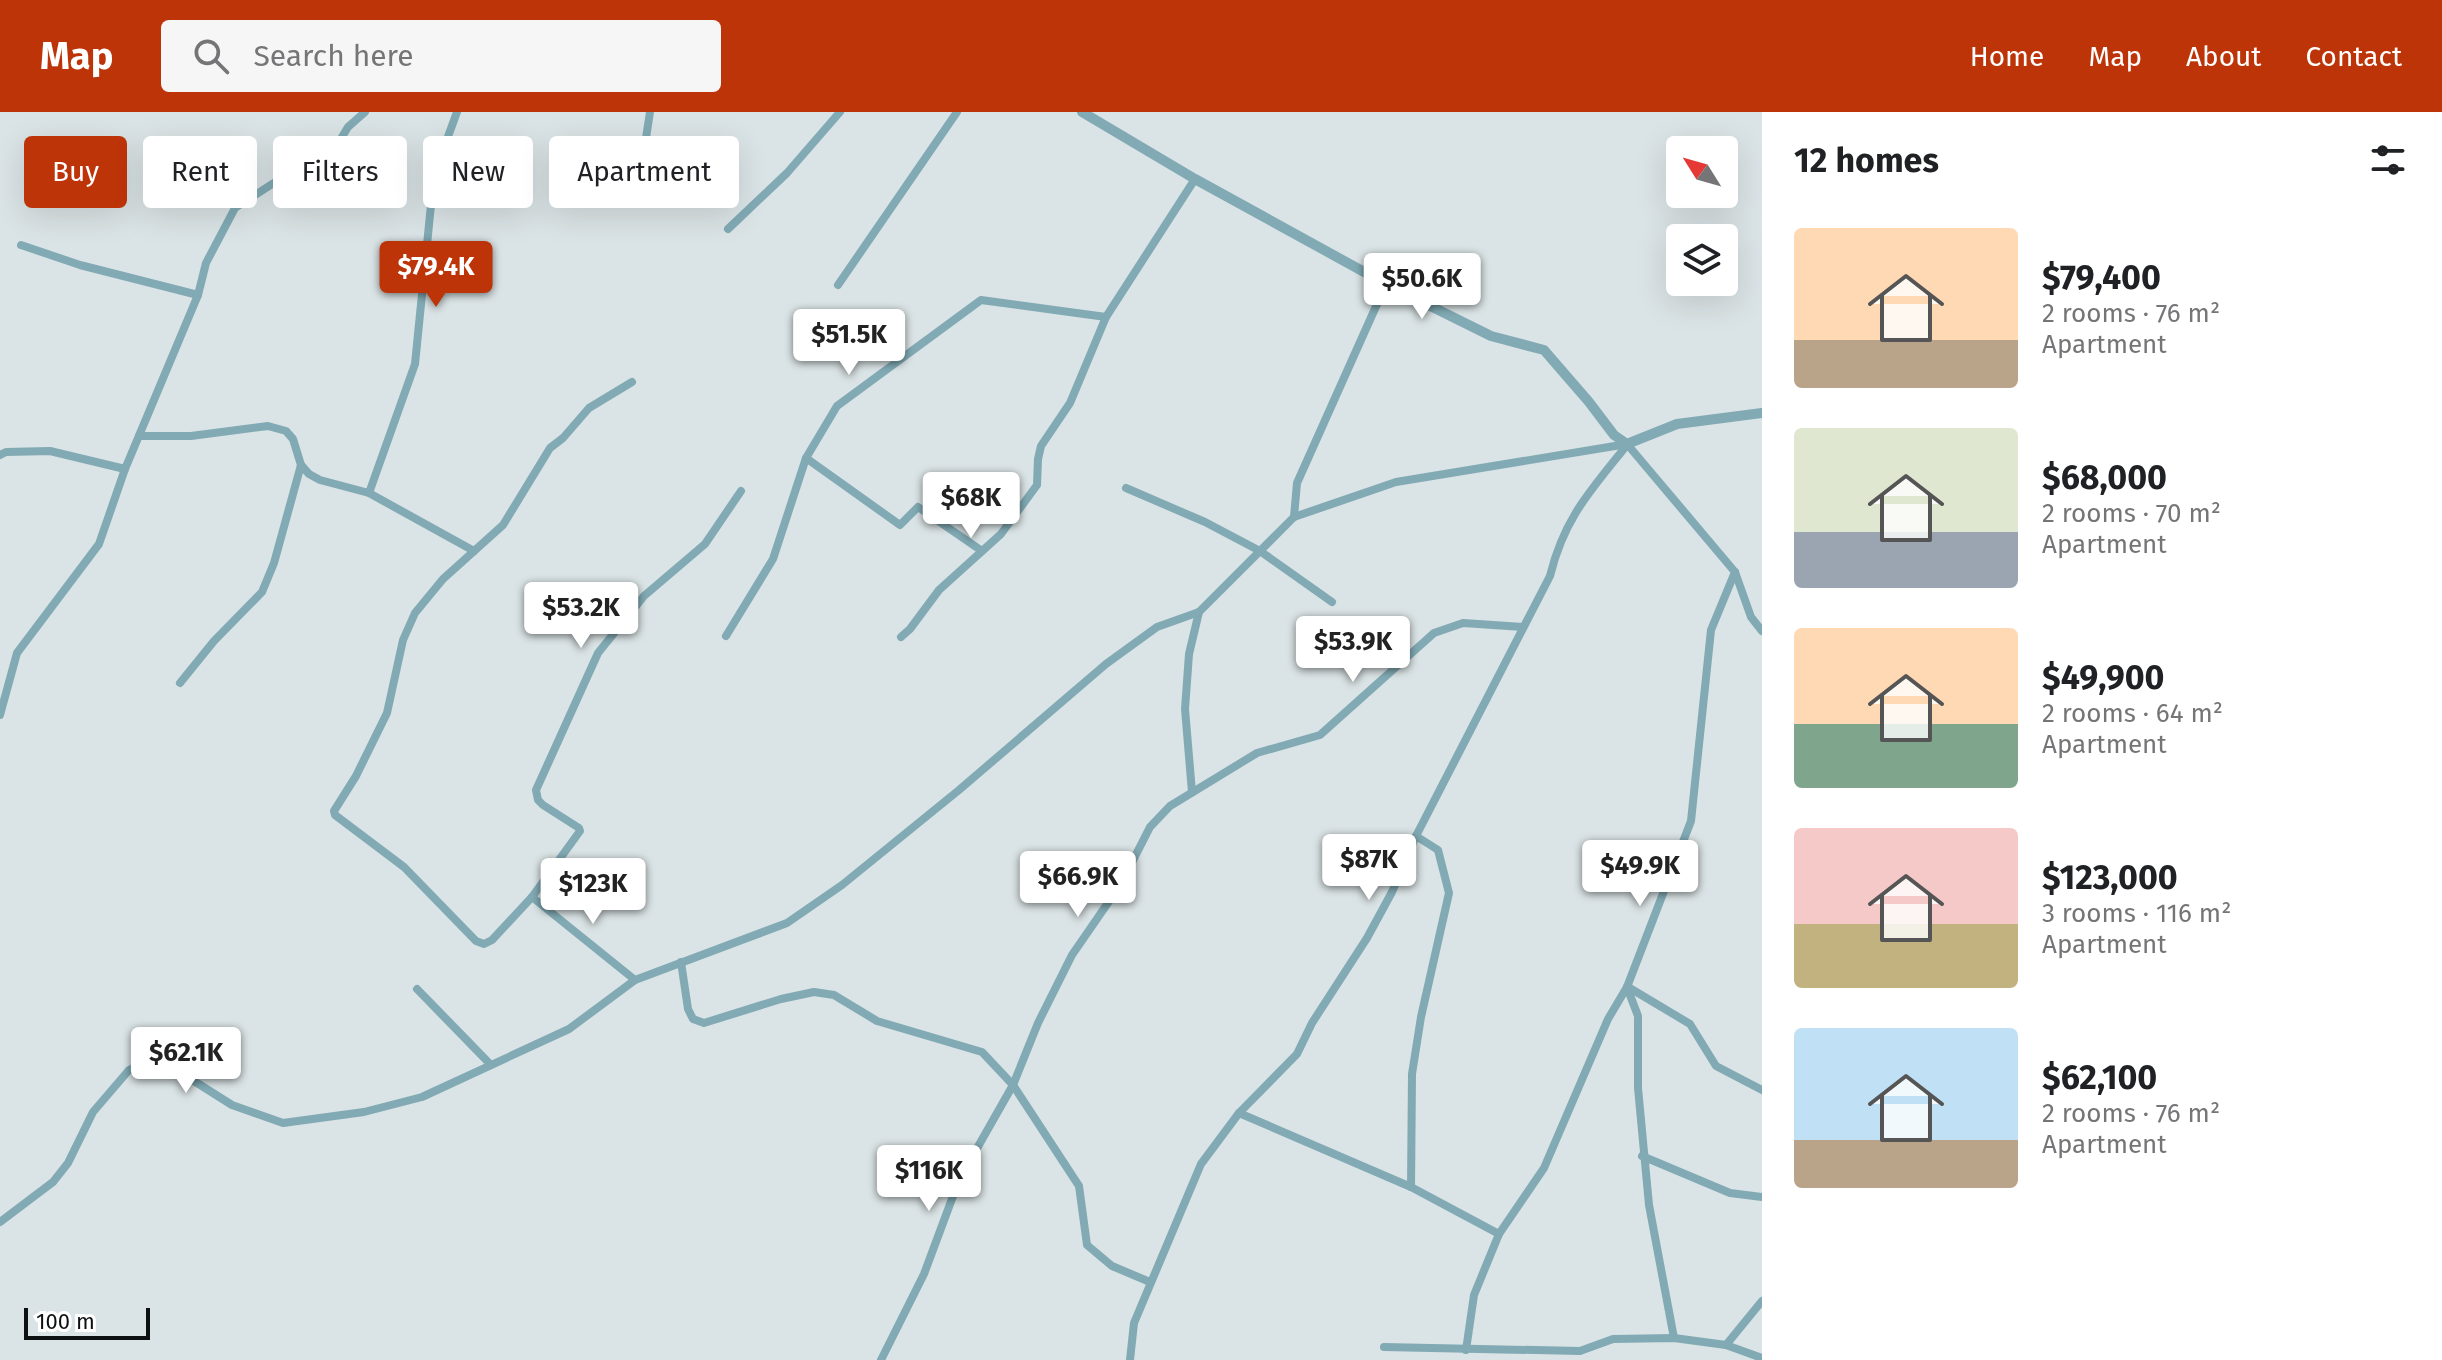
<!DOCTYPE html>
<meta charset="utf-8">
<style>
:root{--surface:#fff;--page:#f6f6f6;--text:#202124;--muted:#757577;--accent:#bd3408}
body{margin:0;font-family:"Fira Sans",sans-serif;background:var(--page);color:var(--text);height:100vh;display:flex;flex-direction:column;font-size:30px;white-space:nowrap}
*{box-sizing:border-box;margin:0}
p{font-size:26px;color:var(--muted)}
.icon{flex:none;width:44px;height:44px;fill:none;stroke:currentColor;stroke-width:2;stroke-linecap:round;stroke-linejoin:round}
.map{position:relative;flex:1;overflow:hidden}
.sheet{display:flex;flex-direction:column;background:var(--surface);width:680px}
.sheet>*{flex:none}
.banner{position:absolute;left:24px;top:24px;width:760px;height:72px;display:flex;gap:16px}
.needle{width:52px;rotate:307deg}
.buttons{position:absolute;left:1666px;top:24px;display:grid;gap:16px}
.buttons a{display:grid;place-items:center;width:72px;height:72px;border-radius:8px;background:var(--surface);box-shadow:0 8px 32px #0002;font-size:40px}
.scale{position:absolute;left:24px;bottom:20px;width:126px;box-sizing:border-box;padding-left:8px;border:4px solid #0e1112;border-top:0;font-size:22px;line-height:28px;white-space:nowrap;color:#0e1112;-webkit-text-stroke:6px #fff;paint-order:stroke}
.price{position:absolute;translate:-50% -68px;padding:0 18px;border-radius:8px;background:#fff;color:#222;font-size:26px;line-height:52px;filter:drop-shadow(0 2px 4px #0008)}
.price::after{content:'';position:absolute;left:50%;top:48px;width:24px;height:18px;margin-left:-12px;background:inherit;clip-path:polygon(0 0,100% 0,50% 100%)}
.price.on{background:var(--accent);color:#fff}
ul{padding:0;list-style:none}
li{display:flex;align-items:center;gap:24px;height:200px;padding:0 32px}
li span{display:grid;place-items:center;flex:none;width:224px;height:160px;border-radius:8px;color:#555}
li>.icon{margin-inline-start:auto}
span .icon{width:96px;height:96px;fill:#fffc;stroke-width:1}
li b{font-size:34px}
h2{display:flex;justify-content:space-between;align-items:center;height:96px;padding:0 32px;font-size:34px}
.chip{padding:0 28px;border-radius:8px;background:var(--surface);box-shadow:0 8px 32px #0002;font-size:28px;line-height:72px}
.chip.on{background:var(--accent);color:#fff}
header{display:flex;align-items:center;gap:48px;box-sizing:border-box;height:112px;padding:0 40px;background:var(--accent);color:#fff}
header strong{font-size:38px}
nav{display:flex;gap:44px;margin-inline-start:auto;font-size:28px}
.search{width:560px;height:72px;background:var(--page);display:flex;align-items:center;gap:20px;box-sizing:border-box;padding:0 28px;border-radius:8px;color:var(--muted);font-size:30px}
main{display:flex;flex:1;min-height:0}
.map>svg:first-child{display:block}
</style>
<header>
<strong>Map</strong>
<div class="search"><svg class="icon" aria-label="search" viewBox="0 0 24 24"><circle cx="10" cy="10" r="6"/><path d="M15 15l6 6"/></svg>Search here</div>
<nav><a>Home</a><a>Map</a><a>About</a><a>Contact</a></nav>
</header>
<main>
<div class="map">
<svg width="1762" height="1248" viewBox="0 0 1762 1248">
<rect width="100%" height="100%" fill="#dae3e5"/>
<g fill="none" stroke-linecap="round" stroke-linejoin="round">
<!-- minor -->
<g stroke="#81aab4" stroke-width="8">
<path d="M626 87 642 52 650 0"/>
<path d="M728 117 787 61 840 0"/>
<path d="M21 133 80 153 198 183"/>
<path d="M838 173 957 0"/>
<path d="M632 270 589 296 563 326 550 336 503 413 443 467 415 501 403 528 387 601 356 664 334 699 335 703 404 755 476 829 484 832 492 828 532 785 580 719 579 716 543 693 538 688 536 678 598 541 644 484 705 432 741 379"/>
<path d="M139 324H191L268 314 286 319 293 327 301 353 309 362 320 368 369 381 474 439"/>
<path d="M1627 332 1735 460 1751 505 1762 519"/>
<path d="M0 343 6 340 50 339 125 357"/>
<path d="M806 346 900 413 918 395 982 439"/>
<path d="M1126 376 1205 410 1260 439 1332 490"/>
<path d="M369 381 415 252 434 63 457 0"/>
<path d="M1294 405 1297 371 1386 172"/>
<path d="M726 524 773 447 806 346 837 294 981 188 1106 205"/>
<path d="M901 525 910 517 939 478 1001 422 1037 373 1038 347 1041 334 1070 291 1106 205 1195 67"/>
<path d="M180 571 214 529 262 480 274 451 301 353"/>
<path d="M0 603 17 541 99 432 125 357 198 183 206 151 235 96 286 63 312 55 333 40 348 15 365 0"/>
<path d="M1192 680 1185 597 1189 542 1199 500"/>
<path d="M532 785 635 868"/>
<path d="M681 850 688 897 693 907 704 911 781 887 814 880 834 883 877 909 982 940 1013 973 1079 1074 1087 1133 1112 1154 1150 1170"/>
<path d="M1627 875 1638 904V976L1649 1093 1674 1226"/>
<path d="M1628 875 1690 912 1716 954 1762 978"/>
<path d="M417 877 491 953"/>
<path d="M1239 1001 1411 1075 1499 1122"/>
<path d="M1642 1044 1730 1081 1762 1085"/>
<path d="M1411 1075 1412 962 1421 905 1449 781 1438 738 1416 724"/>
<path d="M0 1110 53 1070 68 1051 93 1000 129 958 141 952 186 964 232 993 283 1011 364 1000 422 985 569 917 635 868 787 811 842 773 959 678 1106 552 1157 515 1199 500 1294 405 1396 370 1627 332"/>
<path d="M1726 1233 1762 1189"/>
<path d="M1384 1235 1580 1239 1613 1227 1674 1226 1726 1233 1762 1246"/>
<path d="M1466 1238 1474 1183 1499 1122 1544 1056 1608 907 1627 875 1691 709 1711 518 1735 460"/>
<path d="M881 1248 924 1162 959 1068 1013 973 1038 911 1072 843 1121 772 1150 715 1170 694 1257 641 1320 623 1434 521 1463 511 1523 515"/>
<path d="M1130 1248 1134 1211 1201 1052 1239 1001 1297 942 1312 911 1367 826 1392 780 1416 724 1550 464C1564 406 1591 378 1627 333"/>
</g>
<!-- tertiary -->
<path stroke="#81aab4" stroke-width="10" d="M1082 0 1195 67 1386 172 1491 224 1544 238 1589 290 1614 323 1627 332 1677 312 1762 301"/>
</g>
</svg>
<div class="buttons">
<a><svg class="needle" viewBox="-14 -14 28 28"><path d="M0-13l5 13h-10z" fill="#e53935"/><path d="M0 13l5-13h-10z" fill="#757577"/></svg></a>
<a><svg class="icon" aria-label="layers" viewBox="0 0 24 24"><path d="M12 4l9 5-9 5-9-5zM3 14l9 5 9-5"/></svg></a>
</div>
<div class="scale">100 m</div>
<b class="price on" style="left:436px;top:197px">$79.4K</b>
<b class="price" style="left:1422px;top:209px">$50.6K</b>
<b class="price" style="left:849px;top:265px">$51.5K</b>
<b class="price" style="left:971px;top:428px">$68K</b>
<b class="price" style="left:581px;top:538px">$53.2K</b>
<b class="price" style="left:1353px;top:572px">$53.9K</b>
<b class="price" style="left:1369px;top:790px">$87K</b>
<b class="price" style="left:1640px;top:796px">$49.9K</b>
<b class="price" style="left:1078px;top:807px">$66.9K</b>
<b class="price" style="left:593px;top:814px">$123K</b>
<b class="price" style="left:186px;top:983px">$62.1K</b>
<b class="price" style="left:929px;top:1101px">$116K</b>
<div class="banner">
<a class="chip on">Buy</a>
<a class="chip">Rent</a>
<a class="chip">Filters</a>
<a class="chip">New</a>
<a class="chip">Apartment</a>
</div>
</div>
<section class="sheet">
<h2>12 homes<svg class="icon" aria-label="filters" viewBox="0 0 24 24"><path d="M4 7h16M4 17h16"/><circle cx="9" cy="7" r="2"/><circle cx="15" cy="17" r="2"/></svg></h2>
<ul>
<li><span style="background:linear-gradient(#ffd9b3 70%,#b9a48a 0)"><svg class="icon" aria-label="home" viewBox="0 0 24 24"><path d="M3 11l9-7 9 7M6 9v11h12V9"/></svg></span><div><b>$79,400</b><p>2 rooms · 76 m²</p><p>Apartment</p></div></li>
<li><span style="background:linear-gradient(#dfe7d0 65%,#9aa5b1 0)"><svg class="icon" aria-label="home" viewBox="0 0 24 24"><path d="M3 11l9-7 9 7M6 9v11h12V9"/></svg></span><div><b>$68,000</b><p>2 rooms · 70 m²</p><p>Apartment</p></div></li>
<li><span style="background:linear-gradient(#ffd9b3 60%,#7fa58c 0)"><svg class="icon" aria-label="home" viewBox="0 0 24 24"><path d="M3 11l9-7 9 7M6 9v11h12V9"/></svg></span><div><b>$49,900</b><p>2 rooms · 64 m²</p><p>Apartment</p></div></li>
<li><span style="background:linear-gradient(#f6c9c9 60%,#c2b280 0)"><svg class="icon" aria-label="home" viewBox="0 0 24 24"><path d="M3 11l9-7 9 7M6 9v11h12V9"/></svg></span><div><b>$123,000</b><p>3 rooms · 116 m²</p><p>Apartment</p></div></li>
<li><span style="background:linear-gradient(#bfe0f5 70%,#b9a48a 0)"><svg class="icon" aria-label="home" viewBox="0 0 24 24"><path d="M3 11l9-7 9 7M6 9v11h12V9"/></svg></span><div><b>$62,100</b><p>2 rooms · 76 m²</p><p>Apartment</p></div></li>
</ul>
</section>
</main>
